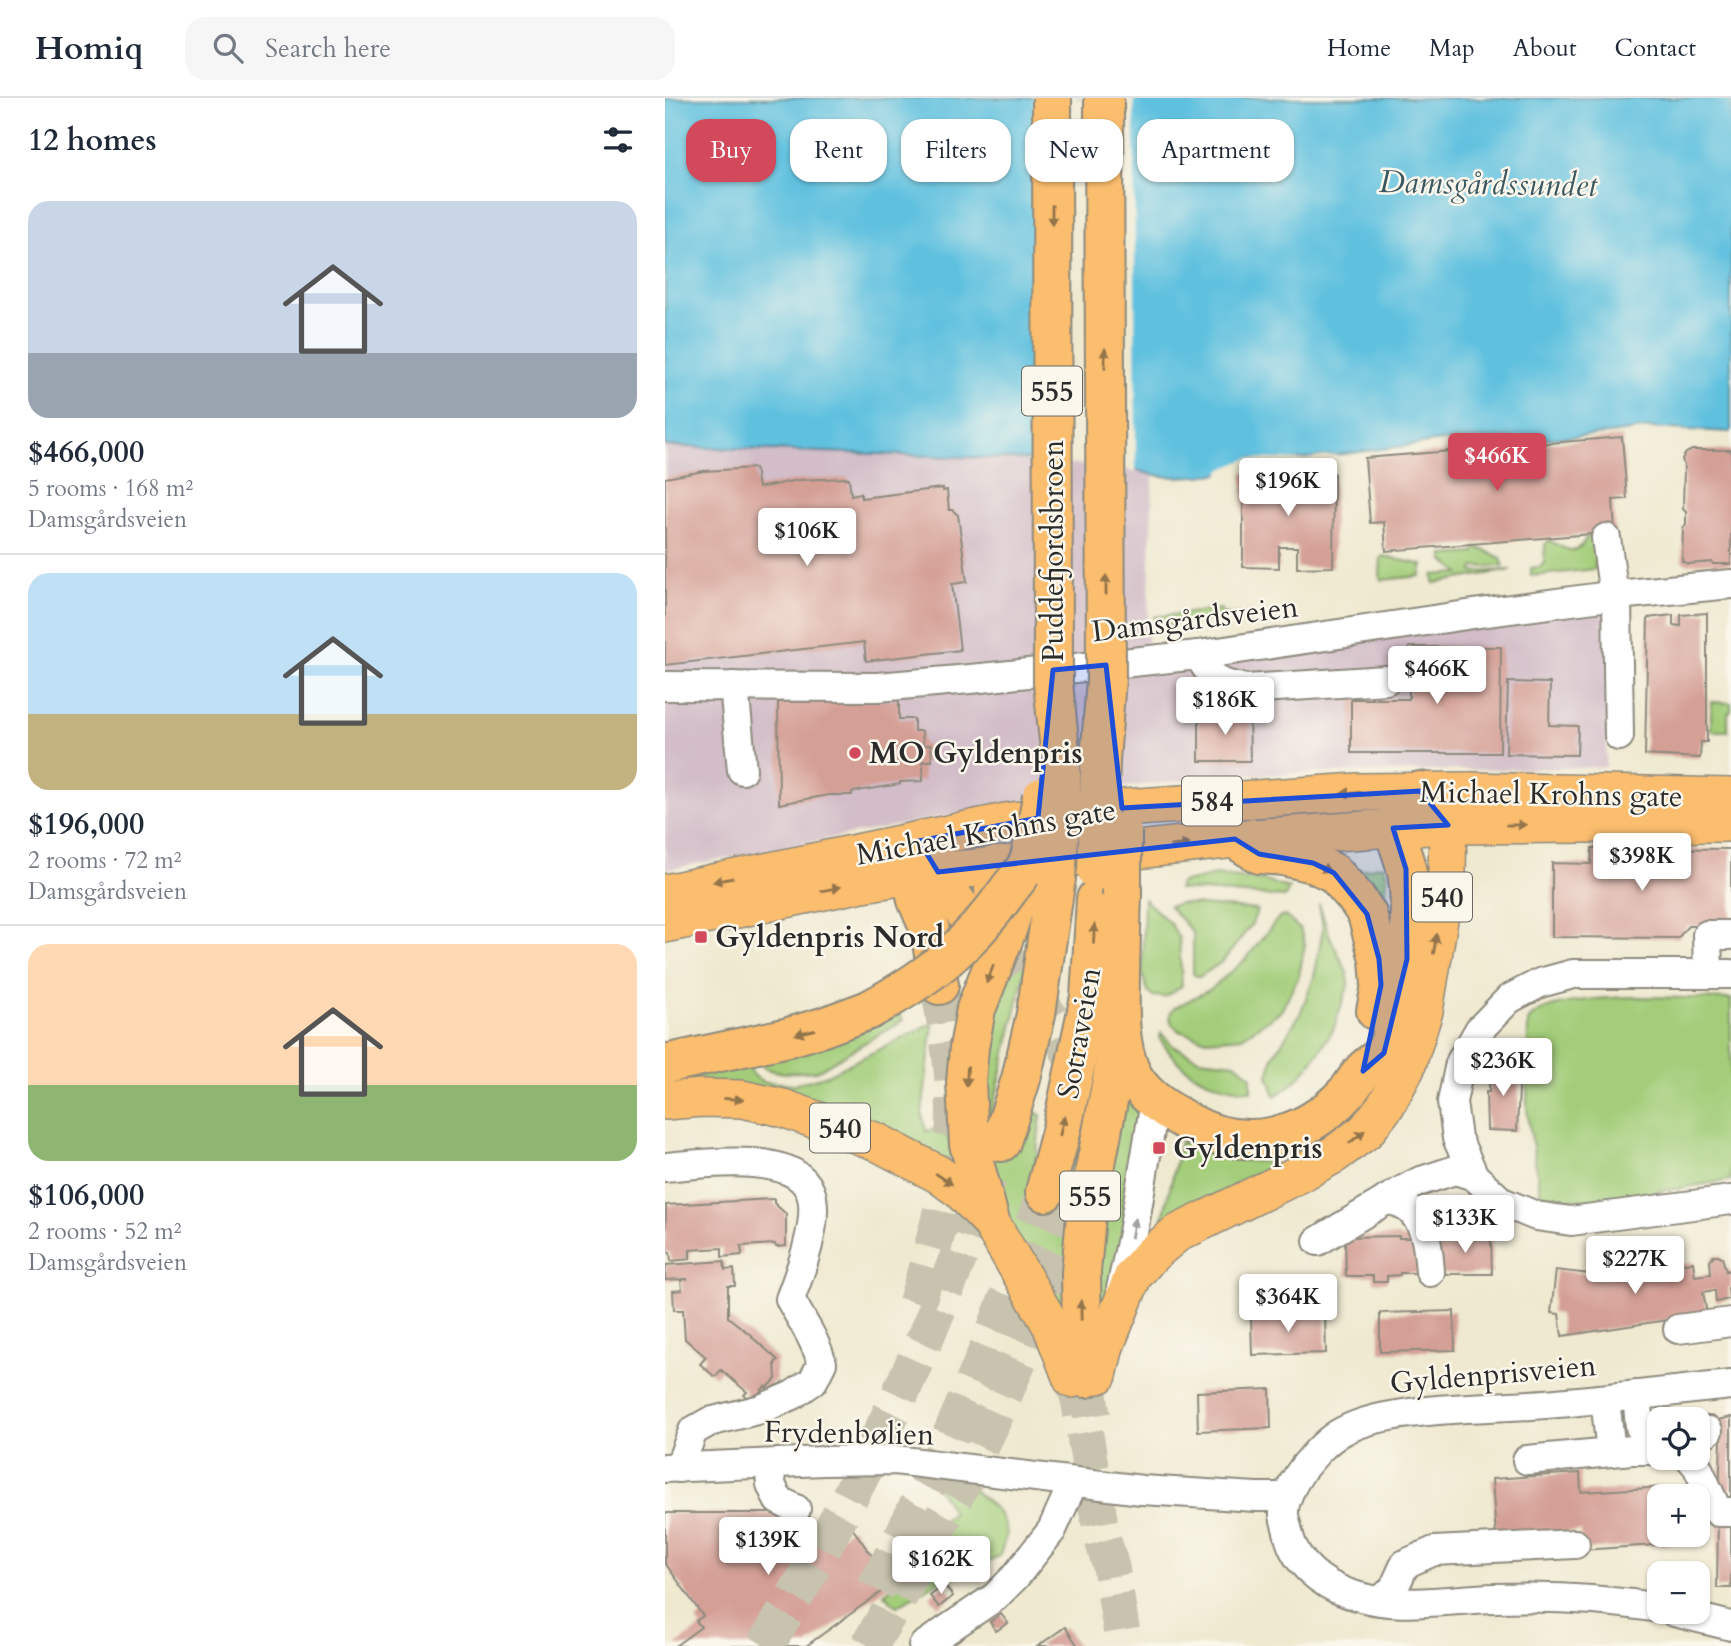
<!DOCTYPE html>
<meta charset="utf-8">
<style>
:root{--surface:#fff;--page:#f6f6f7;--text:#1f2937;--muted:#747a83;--line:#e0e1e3;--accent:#d1495b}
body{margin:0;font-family:Cardo,serif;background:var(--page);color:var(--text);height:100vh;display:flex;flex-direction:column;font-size:26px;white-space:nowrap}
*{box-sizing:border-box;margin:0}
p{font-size:23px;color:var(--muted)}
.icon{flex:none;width:38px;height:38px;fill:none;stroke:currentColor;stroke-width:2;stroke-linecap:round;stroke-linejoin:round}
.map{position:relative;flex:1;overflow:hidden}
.drawer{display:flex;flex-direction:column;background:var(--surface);width:665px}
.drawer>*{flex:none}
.hud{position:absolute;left:21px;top:21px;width:665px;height:63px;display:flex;gap:14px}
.tools{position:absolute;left:982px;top:1309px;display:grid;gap:14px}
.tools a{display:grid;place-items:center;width:63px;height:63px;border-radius:14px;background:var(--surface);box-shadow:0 2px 5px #0004;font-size:35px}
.price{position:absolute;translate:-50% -60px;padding:0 16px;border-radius:7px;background:#fff;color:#222;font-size:23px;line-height:46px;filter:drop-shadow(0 2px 4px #0008)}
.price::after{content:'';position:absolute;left:50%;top:42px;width:21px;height:16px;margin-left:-10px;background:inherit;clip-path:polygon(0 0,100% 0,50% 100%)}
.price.selected{background:var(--accent);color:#fff}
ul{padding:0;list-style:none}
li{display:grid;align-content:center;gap:14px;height:371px;padding:0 28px}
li+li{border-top:2px solid var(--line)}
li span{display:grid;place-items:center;height:217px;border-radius:21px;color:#555}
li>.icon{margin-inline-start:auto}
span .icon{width:126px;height:126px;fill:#fffc;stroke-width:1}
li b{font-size:30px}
h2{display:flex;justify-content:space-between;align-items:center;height:84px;padding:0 28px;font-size:30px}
.tag{padding:0 24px;border-radius:21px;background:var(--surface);box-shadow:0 2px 5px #0004;font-size:24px;line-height:63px}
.tag.selected{background:var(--accent);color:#fff}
header{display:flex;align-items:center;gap:42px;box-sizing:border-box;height:98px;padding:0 35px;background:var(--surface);border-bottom:2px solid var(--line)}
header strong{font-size:33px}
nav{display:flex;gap:38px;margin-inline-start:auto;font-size:24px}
.search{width:490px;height:63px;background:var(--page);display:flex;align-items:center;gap:18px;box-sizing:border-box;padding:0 24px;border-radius:21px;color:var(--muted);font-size:26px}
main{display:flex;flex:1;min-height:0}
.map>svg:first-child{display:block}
</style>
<header>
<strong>Homiq</strong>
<div class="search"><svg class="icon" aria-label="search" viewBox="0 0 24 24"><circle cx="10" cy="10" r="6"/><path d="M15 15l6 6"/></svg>Search here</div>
<nav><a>Home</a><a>Map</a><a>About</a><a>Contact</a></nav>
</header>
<main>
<section class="drawer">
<h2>12 homes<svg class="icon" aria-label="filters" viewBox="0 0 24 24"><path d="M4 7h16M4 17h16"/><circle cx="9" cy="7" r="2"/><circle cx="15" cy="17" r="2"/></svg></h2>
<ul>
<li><span style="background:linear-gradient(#c9d6e8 70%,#9aa5b1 0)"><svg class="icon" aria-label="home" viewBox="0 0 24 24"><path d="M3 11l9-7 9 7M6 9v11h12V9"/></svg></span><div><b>$466,000</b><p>5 rooms · 168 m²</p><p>Damsgårdsveien</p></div></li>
<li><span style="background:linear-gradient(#bfe0f5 65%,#c2b280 0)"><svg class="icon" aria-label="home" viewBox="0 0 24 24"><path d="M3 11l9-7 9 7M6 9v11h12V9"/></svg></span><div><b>$196,000</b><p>2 rooms · 72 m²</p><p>Damsgårdsveien</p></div></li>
<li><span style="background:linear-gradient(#ffd9b3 65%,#8fb573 0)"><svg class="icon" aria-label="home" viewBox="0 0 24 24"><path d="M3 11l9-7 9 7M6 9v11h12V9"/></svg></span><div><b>$106,000</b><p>2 rooms · 52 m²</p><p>Damsgårdsveien</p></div></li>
</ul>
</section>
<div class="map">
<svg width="1066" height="1548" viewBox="0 0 1066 1548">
<rect width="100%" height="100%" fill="#fbf7ec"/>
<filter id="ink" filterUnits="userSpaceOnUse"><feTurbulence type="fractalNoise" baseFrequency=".0143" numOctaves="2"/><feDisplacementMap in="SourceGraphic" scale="14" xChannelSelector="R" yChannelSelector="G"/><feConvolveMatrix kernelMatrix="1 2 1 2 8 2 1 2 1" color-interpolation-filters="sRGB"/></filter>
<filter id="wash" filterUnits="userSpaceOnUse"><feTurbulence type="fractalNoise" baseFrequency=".00686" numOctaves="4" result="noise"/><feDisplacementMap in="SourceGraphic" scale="28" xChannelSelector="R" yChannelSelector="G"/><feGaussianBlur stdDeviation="1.57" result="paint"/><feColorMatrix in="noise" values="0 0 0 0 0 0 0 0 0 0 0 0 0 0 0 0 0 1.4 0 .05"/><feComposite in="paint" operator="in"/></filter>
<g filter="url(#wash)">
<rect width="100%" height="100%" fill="#efe9d0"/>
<!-- industrial -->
<path fill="#d2bdc8" d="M0 348 453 365 488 377 482 553 946 514 941 669 563 677 391 697 0 772Z"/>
<!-- green -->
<g fill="#a3cd79" stroke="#677c52" stroke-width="2">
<path d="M930 435 933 465H930V471L866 478V470L875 469 879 465 880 447 884 442C900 452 913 460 922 438Z"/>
<path d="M811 450H814L836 460 838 468 809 469 808 474 846 472 769 485 768 477 795 475 778 462 779 457 809 455Z"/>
<path d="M718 458 758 467 755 478 717 482 715 479 716 460Z"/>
<path d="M556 511 557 516H586L496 528 489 519Z"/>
<path d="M1046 604 1066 605V613L1063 615V633H1046Z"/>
<path d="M716 767 719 768 722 778 720 805 717 807 689 777 693 773Z"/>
<path d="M551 777 600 783 624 790 620 799 513 791 515 785Z"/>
<path d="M479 801 506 826 514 841 517 888 500 899 488 898 483 894 477 876Z"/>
<path d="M515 805 592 812 587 826 558 863 534 879 528 876V835L504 808Z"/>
<path d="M654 806 665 839 682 874 684 885 668 932 643 970 626 987 610 998 603 978 608 959 635 916 649 879 658 831Z"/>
<path d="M620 818 635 831 640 846 634 878 616 913 577 939 542 942 514 933 506 925 505 916 509 910 546 891 581 861 611 823 615 819Z"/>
<path d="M346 853 364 856 321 1040 351 1049 370 1014 376 1017 369 1080 401 1087 418 1041 413 1241 348 1135 314 1058 326 895Z"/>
<path d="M977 899 1066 901V1082L935 1103 892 1100 875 1094 862 1011 863 923C878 901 952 899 977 899Z"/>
<path d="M234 914 238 922 152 973 119 975 101 971 94 965Z"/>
<path d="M268 925 257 1016 261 1033 279 1030 291 1063 283 1071 0 994V981L82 961 87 976 98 984 130 986 160 978Z"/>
<path d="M496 935 508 948 534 961 570 965 586 978V993C560 991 531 982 512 963 505 956 500 948 495 941Z"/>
<path d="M457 995 478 1019 456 1173 434 1226 430 1165Z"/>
<path d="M516 1043C547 1056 568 1064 603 1064L609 1080 494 1137Z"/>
<path d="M278 1387 309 1392 331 1412 337 1421 342 1435 335 1457 316 1468 278 1481 232 1508 219 1496 233 1484 221 1463 288 1415 272 1389Z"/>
</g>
<!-- water -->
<path fill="#61c1df" stroke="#467685" stroke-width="2" d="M0 0H1066V334L985 330 944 336 852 343 846 340 777 343 588 368C560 376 519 382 490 377 477 375 465 369 453 365L0 348Z"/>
<!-- pier -->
<g fill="#efe9d0">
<path d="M369 0H469L471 375 452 368 367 365Z"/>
<path d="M670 357V360L589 371 571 377 555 378V372L584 360 635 362Z"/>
</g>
<g id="blocks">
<!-- building -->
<g fill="#d49f95">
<path d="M957 339 962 401 948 402 950 434 721 453 719 424 705 425 700 360Z"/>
<path d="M1027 352H1066V466H1048L1047 464 1023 466 1017 463 1018 430 1021 426V414L1018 411 1019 368 1017 361 1021 355Z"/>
<path d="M90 370 93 390 133 382 184 380 186 397 196 395V400L278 390V393L282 392 284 412H287L293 417 302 484 287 486 295 552 201 563 199 544 0 567V380L39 373Z"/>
<path d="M578 375H669L668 469 632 470V449H614V470L578 469Z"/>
<path d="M1042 515V644H1036L1035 660 980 657 983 520 1008 517V527L1016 528V517Z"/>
<path d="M744 549H836L835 655H686V601H744Z"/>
<path d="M843 584 885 585 884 627 913 628 912 657 841 656Z"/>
<path d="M234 602V621H249V633H257L258 647H266L267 663H258V683L235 684V686L187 694V697H164L114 706 113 604Z"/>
<path d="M584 611 585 663H534V617Z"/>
<path d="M927 750 1066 751V828H1023L1013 840 887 839V765L926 766Z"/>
<path d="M825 967 855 968 852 1033 822 1032 821 994H824Z"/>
<path d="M109 1101V1105L121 1116V1148L111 1149 110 1146 76 1148 77 1157 57 1159V1150L25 1152V1161L6 1163 5 1154H0L1 1107Z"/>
<path d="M826 1137 827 1176H774L773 1138Z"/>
<path d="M734 1138V1140H756L757 1175H735V1177L722 1178V1184H708V1178H681L680 1139Z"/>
<path d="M1049 1157H1053L1057 1159 1061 1173 1066 1172V1189L1063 1190 1064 1201 1051 1204 1050 1192 1038 1194 1042 1216 897 1238 894 1216 886 1215 891 1172 943 1178 1028 1164 1030 1178 1046 1176 1045 1163Z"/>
<path d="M59 1163 60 1172 69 1171 70 1188H63V1219L87 1238V1239L113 1262 110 1265 111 1281 102 1290 100 1288 87 1304 79 1297 82 1294 56 1272 50 1279 35 1266 41 1259 20 1241 18 1212H9L8 1193 17 1192 16 1182 23 1181 0 1182 1 1167Z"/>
<path d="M789 1213 790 1252 715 1254V1215Z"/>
<path d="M660 1216 661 1255 587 1257 586 1218Z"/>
<path d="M605 1291 606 1330 533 1333 532 1294Z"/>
<path d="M1066 1319V1402L1054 1403 1056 1340H1047L1052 1322Z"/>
<path d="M915 1375 916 1394 1001 1389 1002 1398H994V1437H1004L1005 1446 917 1452 916 1433 831 1439 827 1381Z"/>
<path d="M0 1415H142L150 1426 157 1421 169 1437 161 1442 164 1446 187 1430 227 1486 141 1548H10L36 1529 31 1523 38 1518 0 1465Z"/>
<path d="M1053 1421H1066V1490H1052Z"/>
<path d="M279 1487 288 1498 274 1509 265 1498Z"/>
<path d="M336 1516 343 1525 331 1533 325 1524Z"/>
<path d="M400 1529 413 1548H373Z"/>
</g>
</g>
</g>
<g filter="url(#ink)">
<use href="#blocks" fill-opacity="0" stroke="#8d8a7e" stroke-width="2"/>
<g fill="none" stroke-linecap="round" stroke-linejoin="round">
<!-- major-tunnel -->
<path stroke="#c8c3af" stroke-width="37" stroke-dasharray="37 18" stroke-linecap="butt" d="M407 1281 414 1301 437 1439 446 1469 459 1548"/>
<!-- highway-tunnel -->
<g stroke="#c8c3af" stroke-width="38" stroke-dasharray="38 19" stroke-linecap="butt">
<path d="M252 1205C272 1134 295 1064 289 989 287 955 280 921 274 887"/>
<path d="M421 1280 429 1333"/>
<path d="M210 1491C279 1364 335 1231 380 1094"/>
<path d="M100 1548C191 1401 265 1243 323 1080"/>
<path d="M204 1548C240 1487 276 1427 308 1363 335 1309 357 1253 379 1197 402 1138 432 1074 422 1009 416 966 393 930 368 895 362 887 356 877 349 869 340 859 329 849 319 840"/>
</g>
<defs>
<g id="minor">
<path d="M941 440 949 498"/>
<path d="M952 497 954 638"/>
<path d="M533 557C551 584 550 585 582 591L721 582"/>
<path d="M0 588 213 589 316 580 533 557 815 515 952 497 1066 486"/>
<path d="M69 588 77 672"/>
<path d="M1043 876 1042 837H1066"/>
<path d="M1066 876H908L875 885 844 901 814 932 795 965 787 1004 792 1040 809 1078 837 1104 871 1118 906 1123 1066 1102"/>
<path d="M0 1069C35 1066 129 1052 145 1093 156 1119 135 1175 125 1201 137 1223 150 1241 157 1265L148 1283 128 1297 96 1311 44 1324 28 1333 14 1370"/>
<path d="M722 1101C727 1103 734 1104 738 1107 762 1121 763 1149 765 1174"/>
<path d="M653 1143 738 1092 753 1084 790 1072 809 1078"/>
<path d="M456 1191 468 1135 490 1003"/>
<path d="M1013 1231 1066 1224"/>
<path d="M972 1297 975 1329 982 1332H994"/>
<path d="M940 1301 946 1354"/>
<path d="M1032 1333H1043"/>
<path d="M1025 1360 1032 1368 1053 1414H1066"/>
<path d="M862 1362 967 1352H994"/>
<path d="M104 1366 106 1386 113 1402 131 1411"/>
<path d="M0 1370 159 1363 230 1362 477 1392 591 1399H622"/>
<path d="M716 1503 729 1490 740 1466 769 1453 910 1446"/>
<path d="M994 1510C940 1501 885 1498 830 1500 781 1501 730 1513 682 1495 657 1486 631 1466 624 1438 623 1432 620 1424 619 1417 618 1400 629 1383 639 1369 649 1357 659 1345 673 1336 692 1324 716 1319 738 1316 789 1308 840 1310 892 1305 950 1300 1008 1293 1066 1287"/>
<path d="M1009 1514 1066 1528"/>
<path d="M258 1548 330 1499 350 1479 387 1432 408 1385"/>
</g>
<g id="major">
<path d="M0 795 340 724 429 712 692 694 806 693 1066 699"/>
<path d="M0 826 198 785 247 777 570 741 728 730 783 727 1066 725"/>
<path d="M0 1003 37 1000 77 1001 118 1010 212 1044 273 1076 295 1092 325 1123 386 1227 407 1281"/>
<path d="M433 1277 440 1248 468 1178 486 1157 511 1136 634 1076 670 1056 701 1033 721 1007 741 970 759 913 782 773 783 727 769 710"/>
</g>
<g id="highway">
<path d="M570 741 594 756 619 758 648 765 669 775 691 800 702 816 714 861 716 887 711 913"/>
<path d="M254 743 247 777 252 802 265 832 274 887"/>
<path d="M254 743 283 793 319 840"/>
<path d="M329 768V792L331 825"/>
<path d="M457 798C456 822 456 847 455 872 455 905 452 941 465 972 476 997 500 1011 523 1024 578 1056 639 1041 681 995 687 989 691 981 697 974 703 966 715 961 720 953 740 916 751 811 741 770 738 757 732 743 728 730L755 693"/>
<path d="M0 966 124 939 158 929 204 912"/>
<path d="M336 1044 356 981 371 916 391 780"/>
<path d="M380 1094 397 1030 425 899 431 801"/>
<path d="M325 1123 304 1046 301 984 304 950 311 911 343 829 360 774"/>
<path d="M421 1280 417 1237 416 1174 421 1118 447 982 453 938"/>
</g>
</defs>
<!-- minor casing -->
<use href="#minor" stroke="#8d8a7e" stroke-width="32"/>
<!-- major casing -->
<use href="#major" stroke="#8d8a7e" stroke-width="40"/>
<!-- highway casing -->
<use href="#highway" stroke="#8d8a7e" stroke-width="42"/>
<!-- minor -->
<use href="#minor" stroke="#fff" stroke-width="28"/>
<!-- major -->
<use href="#major" stroke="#fbbd6e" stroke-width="37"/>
<!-- highway -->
<use href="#highway" stroke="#fbbd6e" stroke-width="38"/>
<defs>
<g id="highway-bridge">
<path d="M387 0 388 585 396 662V714L391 780"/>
<path d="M432 773 435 663 441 580 439 0"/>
<path d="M457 798V734"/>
<path d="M204 912C263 880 303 849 342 794 349 784 360 773 364 763 370 742 373 720 377 699"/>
</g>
</defs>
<!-- highway-bridge casing -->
<use href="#highway-bridge" stroke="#8d8a7e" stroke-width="42" stroke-linecap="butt"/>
<!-- highway-bridge -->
<use href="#highway-bridge" stroke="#fbbd6e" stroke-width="38"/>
</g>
<!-- one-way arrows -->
<defs><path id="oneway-solid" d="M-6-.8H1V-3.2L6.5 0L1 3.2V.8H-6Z" transform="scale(1.75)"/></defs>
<g fill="#93744c">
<use href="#oneway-solid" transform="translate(387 117) rotate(90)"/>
<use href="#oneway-solid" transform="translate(440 260) rotate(-90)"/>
<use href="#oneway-solid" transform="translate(441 487) rotate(-90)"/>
<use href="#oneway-solid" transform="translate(686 695) rotate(177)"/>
<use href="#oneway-solid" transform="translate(851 727) rotate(-1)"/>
<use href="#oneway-solid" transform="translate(515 747) rotate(-6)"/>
<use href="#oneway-solid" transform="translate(656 769) rotate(25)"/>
<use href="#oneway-solid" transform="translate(58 782) rotate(169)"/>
<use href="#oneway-solid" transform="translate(166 791) rotate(-11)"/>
<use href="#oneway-solid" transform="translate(429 836) rotate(-87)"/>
<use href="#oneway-solid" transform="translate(770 846) rotate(-81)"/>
<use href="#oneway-solid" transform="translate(325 876) rotate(111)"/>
<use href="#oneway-solid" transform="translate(140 934) rotate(165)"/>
<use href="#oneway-solid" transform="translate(302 978) rotate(93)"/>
<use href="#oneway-solid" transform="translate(68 1001) rotate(3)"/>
<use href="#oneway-solid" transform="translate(397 1028) rotate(-77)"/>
<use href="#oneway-solid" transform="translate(692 1039) rotate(-39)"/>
<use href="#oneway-solid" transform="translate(279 1081) rotate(34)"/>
<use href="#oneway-solid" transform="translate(416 1212) rotate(-91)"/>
</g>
<use fill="#a0a0a0" href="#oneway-solid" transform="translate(468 1130) rotate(-80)"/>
</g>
<!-- marked area -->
<path fill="#1d4ed8" fill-opacity="0.2" stroke="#1d4ed8" stroke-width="5" stroke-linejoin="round" d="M441 567 457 710 755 693 783 727 728 730 741 771 742 861 719 955 698 973 716 887 714 861 702 816 669 775 648 765 594 756 570 741 273 774 254 743 373 720 388 572Z"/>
<!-- markers -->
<g fill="#d1495b" stroke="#fbf7ec" stroke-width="2.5">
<circle cx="190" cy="655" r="7"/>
<rect x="29" y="832" width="14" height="14" rx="3.5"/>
<rect x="487" y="1043" width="14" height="14" rx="3.5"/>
</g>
<g text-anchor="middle" stroke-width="5" stroke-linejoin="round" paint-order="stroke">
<!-- shield labels -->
<g fill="#fbf7ec" stroke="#696865" stroke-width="2">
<rect x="357" y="268.5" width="60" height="49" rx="5"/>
<rect x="517" y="678.5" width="60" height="49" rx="5"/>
<rect x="747" y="774.5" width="60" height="49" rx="5"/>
<rect x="145" y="1005.5" width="60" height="49" rx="5"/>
<rect x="395" y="1073.5" width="60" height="49" rx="5"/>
</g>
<g font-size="28" font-weight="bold" fill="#2b2b2b">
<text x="387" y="303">555</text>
<text x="547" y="713">584</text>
<text x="777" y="809">540</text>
<text x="175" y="1040">540</text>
<text x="425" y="1108">555</text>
</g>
<!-- street labels -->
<g font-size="30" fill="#2b2b2b" stroke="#fbf7ec">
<text transform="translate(388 453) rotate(-90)" y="10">Puddefjordsbroen</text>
<text transform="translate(530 521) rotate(-7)" y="10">Damsgårdsveien</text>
<text transform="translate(886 696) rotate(1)" y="10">Michael Krohns gate</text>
<text transform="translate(321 734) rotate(-10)" y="10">Michael Krohns gate</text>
<text transform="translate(414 935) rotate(-80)" y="10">Sotraveien</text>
<text transform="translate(828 1276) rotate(-5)" y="10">Gyldenprisveien</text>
<text transform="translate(184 1335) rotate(1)" y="10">Frydenbølien</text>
</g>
<!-- poi labels -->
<g font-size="30" font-weight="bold" fill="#2b2b2b" stroke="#fbf7ec" text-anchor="start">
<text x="204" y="665">MO Gyldenpris</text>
<text x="50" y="849">Gyldenpris Nord</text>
<text x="508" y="1060">Gyldenpris</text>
</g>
<!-- water labels -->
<g font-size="32" font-style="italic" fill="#3b5861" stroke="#fbf7ec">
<text transform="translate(823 85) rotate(1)" y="11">Damsgårdssundet</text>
</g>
</g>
</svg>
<div class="tools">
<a><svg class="icon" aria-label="locate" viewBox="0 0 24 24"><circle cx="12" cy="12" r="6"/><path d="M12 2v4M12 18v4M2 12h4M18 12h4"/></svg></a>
<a>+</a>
<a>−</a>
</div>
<b class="price selected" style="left:832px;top:395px">$466K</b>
<b class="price" style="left:623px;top:420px">$196K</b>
<b class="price" style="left:142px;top:470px">$106K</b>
<b class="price" style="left:772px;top:608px">$466K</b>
<b class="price" style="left:560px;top:639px">$186K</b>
<b class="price" style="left:977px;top:795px">$398K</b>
<b class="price" style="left:838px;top:1000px">$236K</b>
<b class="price" style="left:800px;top:1157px">$133K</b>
<b class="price" style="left:970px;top:1198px">$227K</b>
<b class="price" style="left:623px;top:1236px">$364K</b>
<b class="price" style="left:103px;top:1479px">$139K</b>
<b class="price" style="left:276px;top:1498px">$162K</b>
<div class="hud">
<a class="tag selected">Buy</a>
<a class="tag">Rent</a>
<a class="tag">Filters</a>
<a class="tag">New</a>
<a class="tag">Apartment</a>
</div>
</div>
</main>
